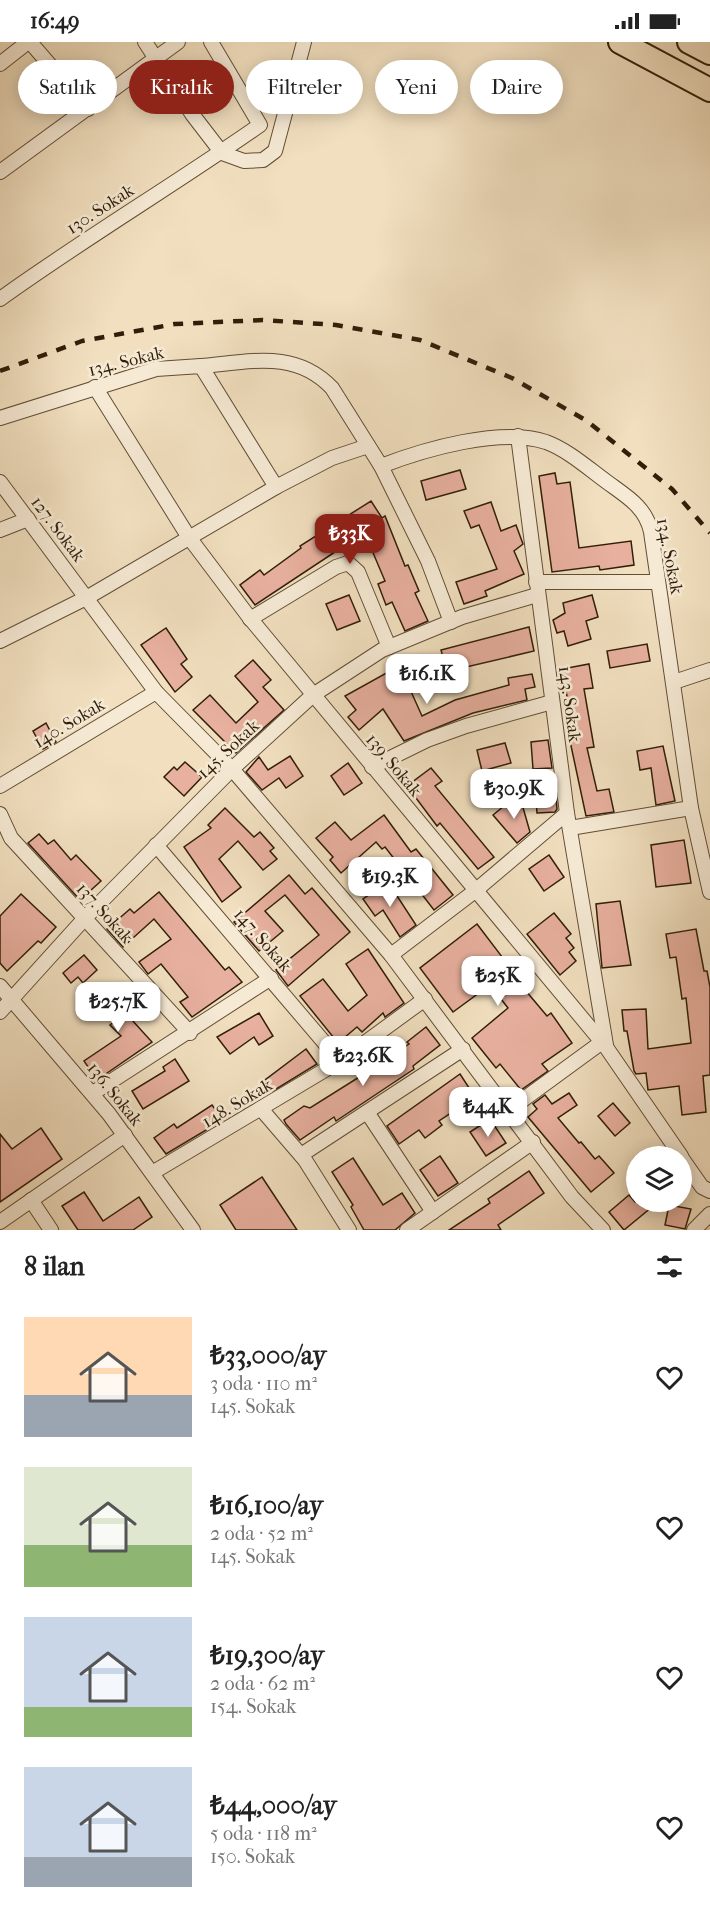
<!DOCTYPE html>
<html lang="tr">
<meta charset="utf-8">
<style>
:root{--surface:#fff;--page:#f2f2f2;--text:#222;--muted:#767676;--accent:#8f2418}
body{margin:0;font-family:"IM FELL French Canon",serif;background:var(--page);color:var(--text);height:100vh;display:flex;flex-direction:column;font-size:22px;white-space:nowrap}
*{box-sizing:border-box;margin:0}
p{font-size:20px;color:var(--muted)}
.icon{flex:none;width:33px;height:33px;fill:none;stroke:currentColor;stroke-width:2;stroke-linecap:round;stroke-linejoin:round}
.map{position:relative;height:1188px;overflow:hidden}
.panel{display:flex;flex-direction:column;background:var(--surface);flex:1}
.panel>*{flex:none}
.hud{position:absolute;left:18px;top:18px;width:675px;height:54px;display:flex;gap:12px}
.fabs{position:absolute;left:626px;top:1104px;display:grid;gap:12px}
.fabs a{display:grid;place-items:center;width:66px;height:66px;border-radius:50%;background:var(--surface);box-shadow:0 3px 15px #0003;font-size:30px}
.price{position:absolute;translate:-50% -51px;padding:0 14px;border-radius:12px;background:#fff;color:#222;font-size:20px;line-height:39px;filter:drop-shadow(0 2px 3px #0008)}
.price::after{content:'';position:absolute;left:50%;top:36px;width:18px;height:14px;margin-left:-9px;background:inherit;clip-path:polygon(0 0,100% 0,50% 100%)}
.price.on{background:var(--accent);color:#fff}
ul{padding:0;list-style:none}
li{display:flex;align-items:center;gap:18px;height:150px;padding:0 24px}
li span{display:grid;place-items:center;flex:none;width:168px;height:120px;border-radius:0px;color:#555}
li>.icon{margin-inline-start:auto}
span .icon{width:72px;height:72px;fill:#fffc;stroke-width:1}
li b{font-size:26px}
h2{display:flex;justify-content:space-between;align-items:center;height:72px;padding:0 24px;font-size:26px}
.pill{padding:0 21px;border-radius:27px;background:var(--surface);box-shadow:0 3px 15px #0003;font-size:21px;line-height:54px}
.pill.on{background:var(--accent);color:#fff}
.status{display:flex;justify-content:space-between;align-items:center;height:42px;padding:0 30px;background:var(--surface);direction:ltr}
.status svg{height:16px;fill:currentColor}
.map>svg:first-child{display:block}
</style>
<div class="status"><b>16:49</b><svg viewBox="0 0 49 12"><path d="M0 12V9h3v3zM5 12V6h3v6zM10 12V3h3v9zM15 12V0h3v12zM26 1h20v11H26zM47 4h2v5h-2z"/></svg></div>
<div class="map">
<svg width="710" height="1188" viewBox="0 0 710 1188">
<rect width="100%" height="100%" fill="#f1dfbf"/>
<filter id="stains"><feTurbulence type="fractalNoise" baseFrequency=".00333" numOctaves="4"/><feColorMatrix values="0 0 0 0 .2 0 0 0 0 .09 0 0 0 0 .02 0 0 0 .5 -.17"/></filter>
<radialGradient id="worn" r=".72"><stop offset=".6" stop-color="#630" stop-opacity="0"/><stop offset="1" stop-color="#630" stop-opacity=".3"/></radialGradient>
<!-- building -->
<g fill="#e8b09f" stroke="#311e09" stroke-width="1.5">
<path d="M460 428 466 447 426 458 421 439Z"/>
<path d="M555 431 557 442 570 440 579 506 631 499 634 523 600 528 599 524 552 530 539 434Z"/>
<path d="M371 459 382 476 385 474 405 524 408 523 419 549 415 551 428 579 405 589 392 560 386 563 378 542 385 539 371 506 358 485 333 501 338 508 255 563 240 543 260 528 264 533 301 506 300 504Z"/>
<path d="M491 460 501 489 516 483 523 502 514 509 524 532 485 549 487 554 464 562 456 540 497 527 479 483 471 486 464 469Z"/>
<path d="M349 553 360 579 337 588 326 562Z"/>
<path d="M592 553 598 575 586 579 591 597 568 604 564 589 557 591 553 578 565 571 563 561Z"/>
<path d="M529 585 534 609 466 625 467 628 448 633 441 608Z"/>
<path d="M166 586 187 617 181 622 192 635 175 650 141 603Z"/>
<path d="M647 602 650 619 610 626 607 609Z"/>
<path d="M253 618 271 638 263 645 284 668 236 711 193 668 210 653 236 681 258 660 235 634Z"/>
<path d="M589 622 593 646 584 647 594 705 587 706 597 749 609 747 614 770 586 774 570 699 575 698 562 627Z"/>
<path d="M390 629 401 649 409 645 422 674 455 658 509 643 508 636 532 632 535 645 525 647 527 658 473 671 404 699 383 667 359 688 348 675 356 668 345 654Z"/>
<path d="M46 681 56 700 43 707 33 689Z"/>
<path d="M548 698 552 726 533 727 531 700Z"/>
<path d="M505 701 511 721 482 729 477 708Z"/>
<path d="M663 704 675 759 656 763 651 726 640 728 637 709Z"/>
<path d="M290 714 303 734 286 746 279 736 262 748 246 730 259 715 268 728Z"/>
<path d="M185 720 202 735 184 754 164 735 174 725 177 728Z"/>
<path d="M348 721 362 741 344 753 331 734Z"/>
<path d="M431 726 442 739 435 744 494 815 478 827 440 781 437 784 407 744Z"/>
<path d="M516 754 522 762 530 790 517 801 493 773Z"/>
<path d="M556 756 557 767 555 770 537 771 536 758Z"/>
<path d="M225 766 254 795 260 790 274 806 270 809 277 817 263 828 238 799 219 817 241 845 222 860 184 805 211 786 208 783Z"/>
<path d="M384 773 411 810 416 807 453 853 434 868 385 805 382 807 376 800 341 831 330 818 333 815 316 796 335 780 351 798Z"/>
<path d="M39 792 48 802 54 798 71 818 76 813 101 839 80 858 28 801Z"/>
<path d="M684 798 691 841 656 845 651 803Z"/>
<path d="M549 813 564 835 544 849 529 827Z"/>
<path d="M289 833 305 852 312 846 350 890 288 944 276 928 319 893 285 853 265 869 283 889 259 909 234 880Z"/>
<path d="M388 840 416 883 400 895 383 868 375 874 363 857Z"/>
<path d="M159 850 225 928 229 925 242 940 192 975 180 960 188 955 161 922 148 932 139 920 171 897 154 877 123 905 107 887 130 867 134 871Z"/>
<path d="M21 852 56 885 41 901 38 899 7 929 0 921V874Z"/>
<path d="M620 859 631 923 602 926 596 862Z"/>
<path d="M554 871 571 892 566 896 574 906 569 910 576 919 560 933 527 892Z"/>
<path d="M477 882 512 928 510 930 547 974 551 971 572 1001 542 1022 548 1029 521 1048 500 1022 496 1026 472 996 508 966 490 943 453 970 420 926Z"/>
<path d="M696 887 704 929H707L710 945V1033L703 1034 706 1070 682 1073 679 1044 648 1048 646 1031 636 1032 634 1029 627 989H624L622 968 646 967 648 1007 691 1001 686 956 682 957 676 915 670 916 666 892Z"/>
<path d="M368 907 404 961 385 975 383 971 362 990 357 985 338 1001 300 954 323 937 348 969 367 953 346 922Z"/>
<path d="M84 913 97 928 83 941 78 935 71 941 63 931Z"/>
<path d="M109 942 123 959 130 953 143 968 132 978 152 1000 97 1038 84 1019 121 994 110 983 115 979 94 954Z"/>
<path d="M259 971 273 994 259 1003 254 995 230 1012 217 995Z"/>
<path d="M426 985 440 1003 413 1024 414 1027 336 1079 334 1075 300 1098 286 1082 284 1078 304 1064 310 1066 372 1027 409 1002 407 1000Z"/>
<path d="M306 1007 317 1022 273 1049 265 1038Z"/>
<path d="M175 1017 189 1039 143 1067 132 1049 165 1029 163 1025Z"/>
<path d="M460 1032 475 1055 439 1079 442 1083 425 1096 419 1088 399 1102 387 1084Z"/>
<path d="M569 1051 577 1063 558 1076 579 1101 581 1100 595 1117 599 1114 614 1131 591 1150 528 1075 537 1067 533 1062 545 1053 552 1062Z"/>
<path d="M613 1061 630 1081 615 1094 598 1074Z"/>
<path d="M212 1063 223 1078 166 1112 154 1096 174 1082 177 1086Z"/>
<path d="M490 1077 506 1101 486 1114 470 1090Z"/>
<path d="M41 1086 62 1117 0 1160V1092L12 1107Z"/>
<path d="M440 1114 458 1141 438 1154 420 1128Z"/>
<path d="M353 1116 383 1163 402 1151 415 1171 395 1188H364L351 1165 353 1163 332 1130Z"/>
<path d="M529 1129 544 1151 498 1183 501 1188H449L490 1161 488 1157Z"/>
<path d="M262 1135 297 1188H236L220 1163Z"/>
<path d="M84 1150 103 1179 139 1155 152 1175 133 1188H78L62 1164Z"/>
<path d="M629 1153 635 1160H658L624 1188 609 1170Z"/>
<path d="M669 1163 691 1167 685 1187 665 1183Z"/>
</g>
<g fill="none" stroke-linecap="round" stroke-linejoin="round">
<defs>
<g id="street">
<path d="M30 0 88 67"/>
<path d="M145 0 192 72 222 111 244 119 263 118 275 109 304 0"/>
<path d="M0 22 28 0"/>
<path d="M0 130 178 0"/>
<path d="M0 257C85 196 174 143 260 83L211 0"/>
<path d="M201 324C250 320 295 307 332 346L381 424 428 519 451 580"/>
<path d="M95 345 188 494 249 575 606 1005 681 1114"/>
<path d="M0 376 156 327 201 324 276 445 332 416 368 404"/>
<path d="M518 394 567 771 606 1003"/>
<path d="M381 424C425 407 501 385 546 400 568 408 589 427 607 440 626 454 646 465 651 490L691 766 710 850"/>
<path d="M0 440 156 650 232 727 391 913 572 1155 603 1188"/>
<path d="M0 488 28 477"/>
<path d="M536 540H657"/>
<path d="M250 577 336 525 348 521 358 530 389 605"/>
<path d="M0 599 88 555 276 445"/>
<path d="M674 640 710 628"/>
<path d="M372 725 427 698 466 684 552 660"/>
<path d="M0 744 156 650"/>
<path d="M0 772 11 796 190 991"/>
<path d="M570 786 691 766"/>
<path d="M156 803 340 1019"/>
<path d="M391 913 475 849 567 771"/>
<path d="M0 944 109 1072 193 1188"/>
<path d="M0 970 85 876 232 727 313 653 382 608 462 575 537 553"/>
<path d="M93 1051 271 936"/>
<path d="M262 1068 305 1118 349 1188"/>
<path d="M509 1068 602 1000"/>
<path d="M367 1070 433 1170"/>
<path d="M301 1113 463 1007"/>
<path d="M681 1115 702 1145 710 1149"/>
<path d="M152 1131 340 1019 425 957"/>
<path d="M31 1158 51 1188"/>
<path d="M0 1180 125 1093"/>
<path d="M407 1188 533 1100"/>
<path d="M694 1188 710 1172"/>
</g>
<g id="primary">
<path d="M620 0 710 48"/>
<path d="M689 0 710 11"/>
</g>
</defs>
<!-- street casing -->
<use href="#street" stroke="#614e36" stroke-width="16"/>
<!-- primary casing -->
<use href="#primary" stroke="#311e09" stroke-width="26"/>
<!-- street -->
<use href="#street" stroke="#f6ead5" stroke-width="14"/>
<!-- primary -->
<use href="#primary" stroke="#f1dfbf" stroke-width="22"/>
<!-- rail -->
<path stroke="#311e09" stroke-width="4.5" stroke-dasharray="10 10" stroke-linecap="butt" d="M0 329 82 299 175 282 263 278 336 283 420 298 512 336 587 379 672 447 710 491"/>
</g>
<g text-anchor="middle" stroke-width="5" stroke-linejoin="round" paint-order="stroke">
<!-- street labels -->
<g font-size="18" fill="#311e09" stroke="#f6ead5">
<text transform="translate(100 167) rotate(-33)" y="6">130. Sokak</text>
<text transform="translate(126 319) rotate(-14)" y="6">134. Sokak</text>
<text transform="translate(58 487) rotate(53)" y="6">127. Sokak</text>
<text transform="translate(670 514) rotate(79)" y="6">134. Sokak</text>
<text transform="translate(570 662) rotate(82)" y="6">143. Sokak</text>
<text transform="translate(69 681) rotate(-31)" y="6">140. Sokak</text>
<text transform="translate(228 707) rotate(-43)" y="6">145. Sokak</text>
<text transform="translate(394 723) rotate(50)" y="6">139. Sokak</text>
<text transform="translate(105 871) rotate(48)" y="6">137. Sokak</text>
<text transform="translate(263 898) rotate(49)" y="6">147. Sokak</text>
<text transform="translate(115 1052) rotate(51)" y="6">136. Sokak</text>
<text transform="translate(237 1061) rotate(-31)" y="6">148. Sokak</text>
</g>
</g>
<rect width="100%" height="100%" filter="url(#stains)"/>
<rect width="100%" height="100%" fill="url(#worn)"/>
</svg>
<div class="fabs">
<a><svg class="icon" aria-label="layers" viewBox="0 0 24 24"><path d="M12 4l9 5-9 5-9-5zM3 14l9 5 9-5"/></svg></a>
</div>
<b class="price on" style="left:350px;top:523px">₺33K</b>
<b class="price" style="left:427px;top:663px">₺16.1K</b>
<b class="price" style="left:514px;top:778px">₺30.9K</b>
<b class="price" style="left:390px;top:866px">₺19.3K</b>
<b class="price" style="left:498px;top:965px">₺25K</b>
<b class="price" style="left:118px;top:991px">₺25.7K</b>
<b class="price" style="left:363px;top:1045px">₺23.6K</b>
<b class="price" style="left:488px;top:1096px">₺44K</b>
<div class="hud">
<a class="pill">Satılık</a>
<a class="pill on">Kiralık</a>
<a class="pill">Filtreler</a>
<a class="pill">Yeni</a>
<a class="pill">Daire</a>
</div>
</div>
<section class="panel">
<h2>8 ilan<svg class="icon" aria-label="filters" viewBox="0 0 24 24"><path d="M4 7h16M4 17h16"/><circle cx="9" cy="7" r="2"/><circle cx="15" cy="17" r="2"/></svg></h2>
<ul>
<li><span style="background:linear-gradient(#ffd9b3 65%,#9aa5b1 0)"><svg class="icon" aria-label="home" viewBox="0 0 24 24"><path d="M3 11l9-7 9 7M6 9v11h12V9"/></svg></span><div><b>₺33,000/ay</b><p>3 oda · 110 m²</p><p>145. Sokak</p></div><svg class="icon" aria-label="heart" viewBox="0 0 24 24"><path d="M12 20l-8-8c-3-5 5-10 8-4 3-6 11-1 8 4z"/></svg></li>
<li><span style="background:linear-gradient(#dfe7d0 65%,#8fb573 0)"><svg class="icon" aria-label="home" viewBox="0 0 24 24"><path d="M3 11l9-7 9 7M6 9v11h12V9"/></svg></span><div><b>₺16,100/ay</b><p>2 oda · 52 m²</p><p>145. Sokak</p></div><svg class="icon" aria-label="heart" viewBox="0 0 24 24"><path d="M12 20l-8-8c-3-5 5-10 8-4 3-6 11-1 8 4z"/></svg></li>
<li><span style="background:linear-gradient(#c9d6e8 75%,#8fb573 0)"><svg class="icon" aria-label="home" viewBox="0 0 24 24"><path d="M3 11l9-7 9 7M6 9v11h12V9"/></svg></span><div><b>₺19,300/ay</b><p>2 oda · 62 m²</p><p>154. Sokak</p></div><svg class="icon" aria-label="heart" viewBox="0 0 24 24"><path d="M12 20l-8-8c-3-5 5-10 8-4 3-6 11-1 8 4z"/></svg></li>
<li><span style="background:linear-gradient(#c9d6e8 75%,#9aa5b1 0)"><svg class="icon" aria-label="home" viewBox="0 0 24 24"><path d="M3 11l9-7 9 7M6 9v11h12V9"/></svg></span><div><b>₺44,000/ay</b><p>5 oda · 118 m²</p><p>150. Sokak</p></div><svg class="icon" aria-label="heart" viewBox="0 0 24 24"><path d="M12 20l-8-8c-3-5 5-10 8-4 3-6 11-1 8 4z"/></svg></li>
</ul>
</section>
